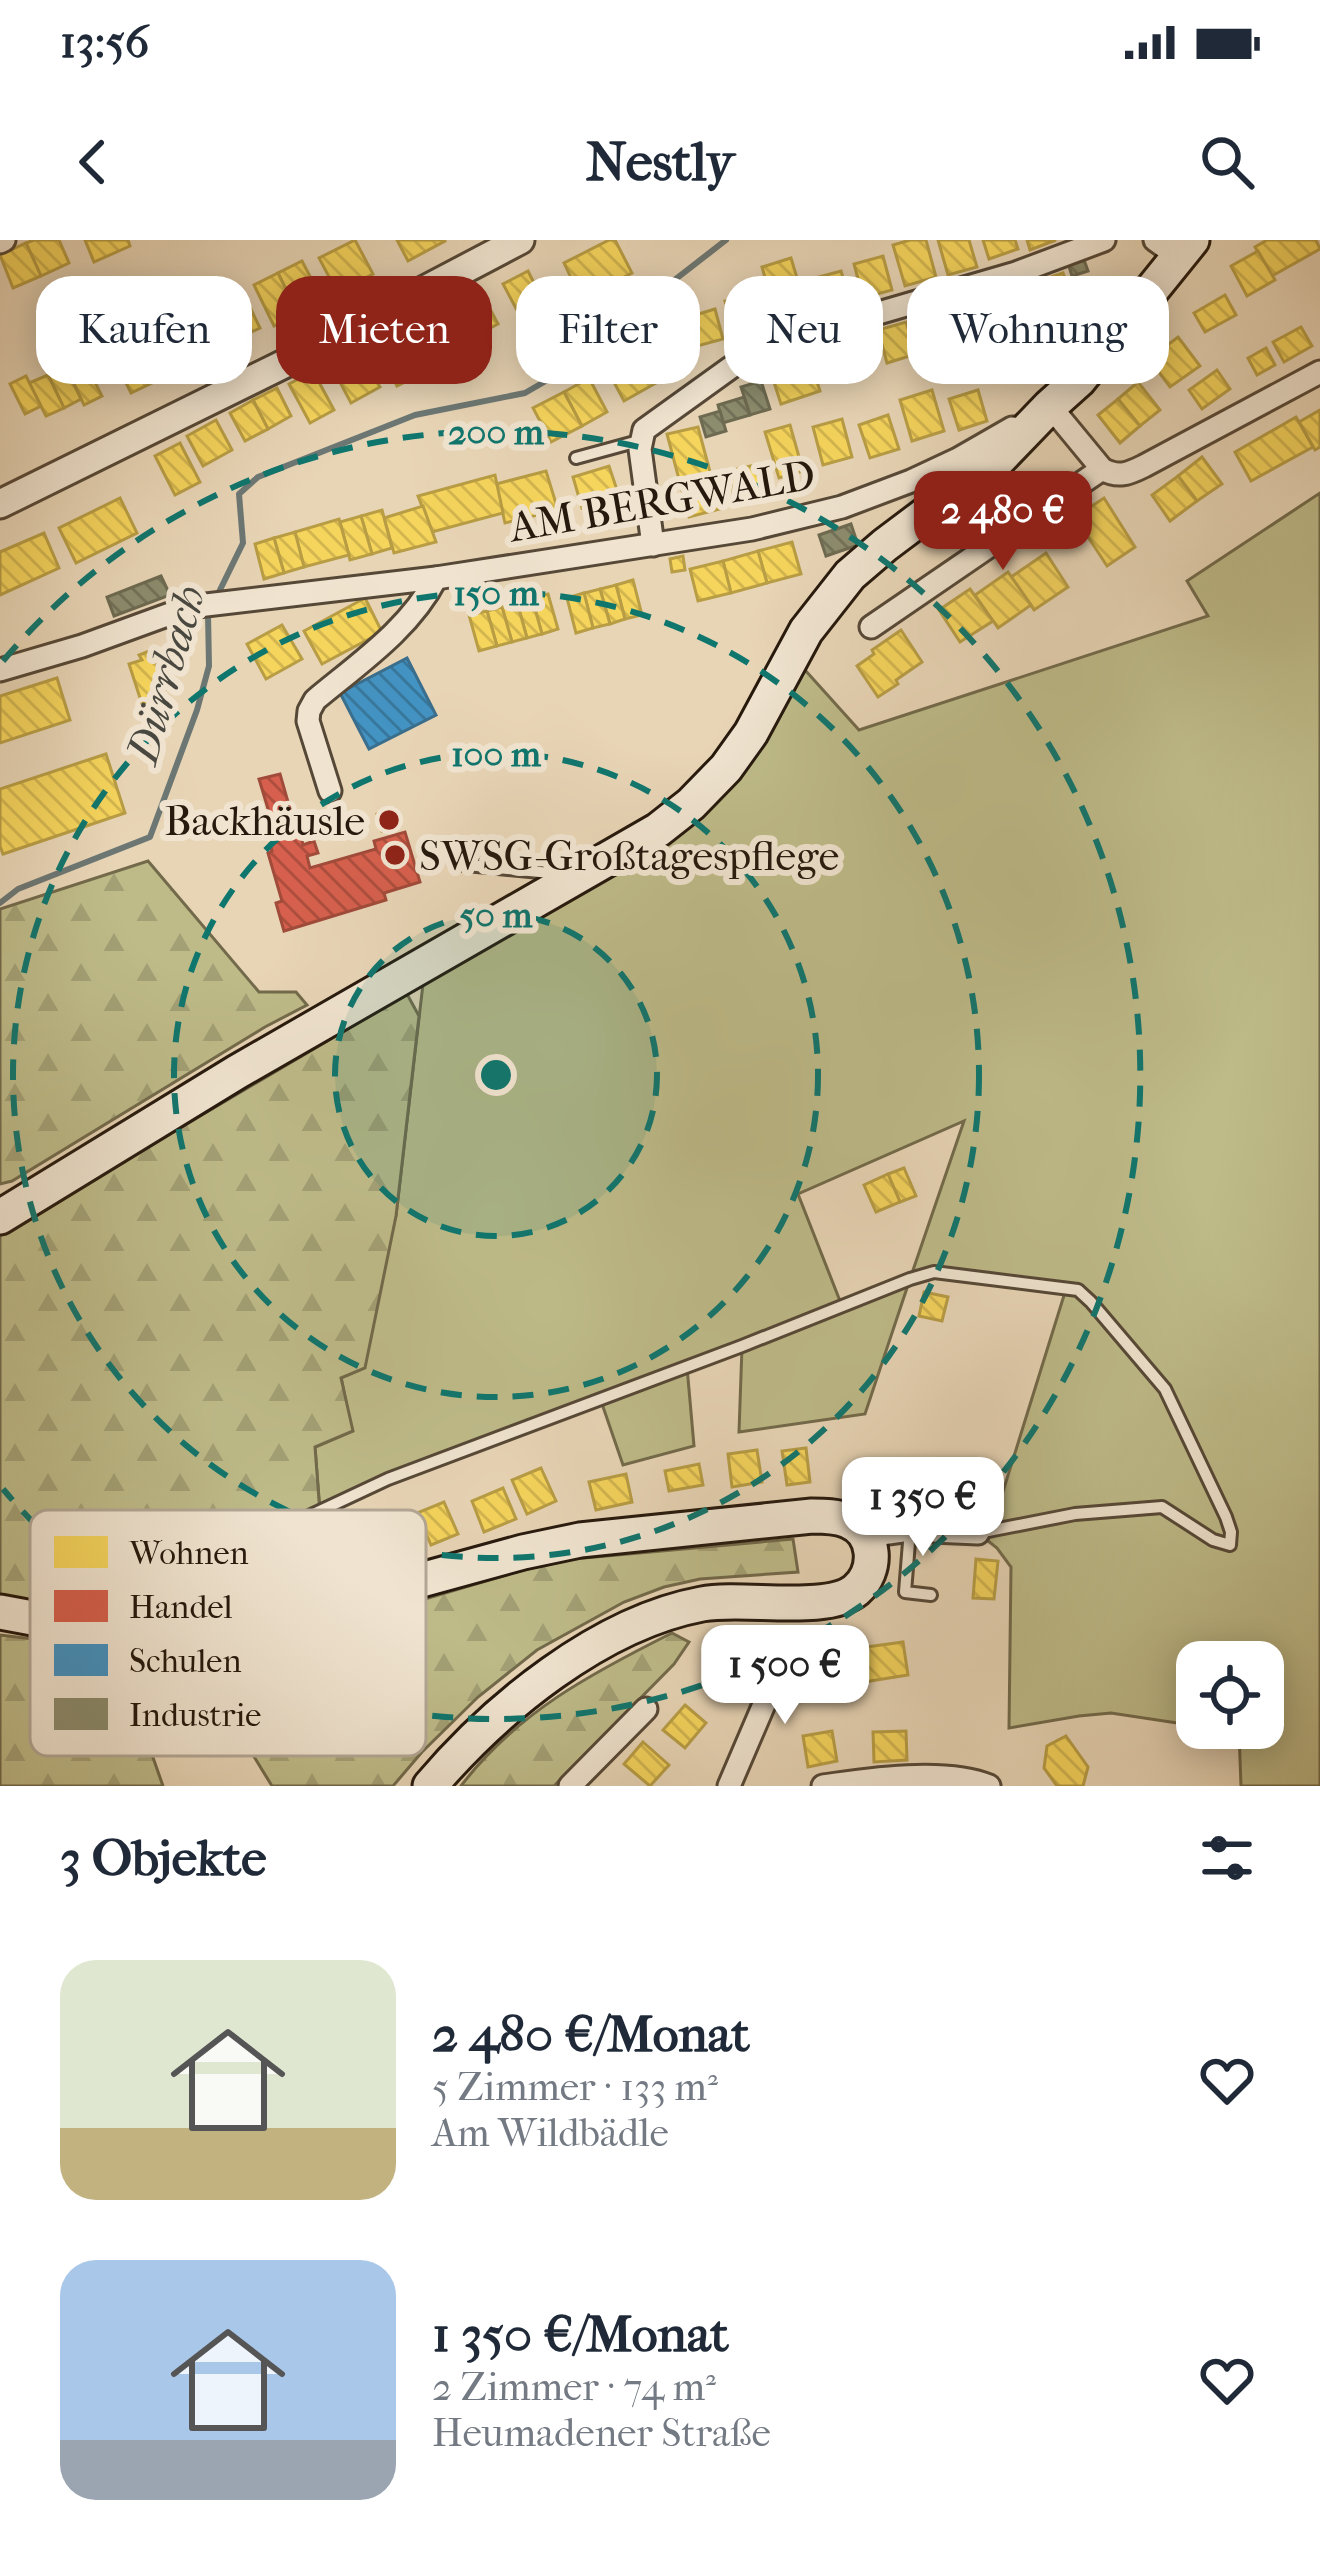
<!DOCTYPE html>
<html lang="de">
<meta charset="utf-8">
<style>
:root{--surface:#fff;--page:#f2f2f3;--text:#1f2937;--muted:#747a83;--accent:#8f2418}
body{margin:0;font-family:"IM FELL French Canon",serif;background:var(--page);color:var(--text);height:100vh;display:flex;flex-direction:column;font-size:45px;white-space:nowrap}
*{box-sizing:border-box;margin:0}
p{font-size:39px;color:var(--muted)}
.icon{flex:none;width:66px;height:66px;fill:none;stroke:currentColor;stroke-width:2;stroke-linecap:round;stroke-linejoin:round}
.map{position:relative;height:1546px;overflow:hidden}
.sheet{display:flex;flex-direction:column;background:var(--surface);flex:1}
.sheet>*{flex:none}
.top-card{position:absolute;left:36px;top:36px;width:1248px;height:108px;display:flex;gap:24px}
.controls{position:absolute;left:1176px;top:1401px;display:grid;gap:24px}
.controls a{display:grid;place-items:center;width:108px;height:108px;border-radius:24px;background:var(--surface);box-shadow:0 6px 30px #0003;font-size:60px}
.price{position:absolute;translate:-50% -102px;padding:0 27px;border-radius:24px;background:#fff;color:#222;font-size:39px;line-height:78px;filter:drop-shadow(0 3px 6px #0008)}
.price::after{content:'';position:absolute;left:50%;top:72px;width:36px;height:27px;margin-left:-18px;background:inherit;clip-path:polygon(0 0,100% 0,50% 100%)}
.price.selected{background:var(--accent);color:#fff}
ul{padding:0;list-style:none}
li{display:flex;align-items:center;gap:36px;height:300px;padding:0 60px}
li span{display:grid;place-items:center;flex:none;width:336px;height:240px;border-radius:36px;color:#555}
li>.icon{margin-inline-start:auto}
span .icon{width:144px;height:144px;fill:#fffc;stroke-width:1}
li b{font-size:51px}
h2{display:flex;justify-content:space-between;align-items:center;height:144px;padding:0 60px;font-size:51px}
.pill{padding:0 42px;border-radius:36px;background:var(--surface);box-shadow:0 6px 30px #0003;font-size:42px;line-height:108px}
.pill.selected{background:var(--accent);color:#fff}
.status{display:flex;justify-content:space-between;align-items:center;height:84px;padding:0 60px;background:var(--surface);direction:ltr}
.status svg{height:33px;fill:currentColor}
header{display:flex;justify-content:space-between;align-items:center;height:156px;padding:0 60px;background:var(--surface);font-size:54px;font-weight:800}
.map>svg:first-child{display:block}
</style>
<div class="status"><b>13:56</b><svg viewBox="0 0 49 12"><path d="M0 12V9h3v3zM5 12V6h3v6zM10 12V3h3v9zM15 12V0h3v12zM26 1h20v11H26zM47 4h2v5h-2z"/></svg></div>
<header><svg class="icon" aria-label="back" viewBox="0 0 24 24"><path d="M15 5l-7 7 7 7"/></svg>Nestly<svg class="icon" aria-label="search" viewBox="0 0 24 24"><circle cx="10" cy="10" r="6"/><path d="M15 15l6 6"/></svg></header>
<div class="map">
<svg width="1320" height="1546" viewBox="0 0 1320 1546">
<defs>
<pattern id="forest-firs" width="22" height="20" patternUnits="userSpaceOnUse" patternTransform="scale(3)"><rect width="22" height="20" fill="#bebb89"/><path d="M5 1l3.5 6h-7zM16 11l3.5 6h-7z" fill="#a3a075"/></pattern>
<pattern id="homes-back-hatch" width="6" height="6" patternUnits="userSpaceOnUse" patternTransform="scale(3)"><rect width="6" height="6" fill="#f6d55c"/><path d="M-1 5l2 2M0 0l6 6M5-1l2 2" fill="none" stroke="#d3b64f"/></pattern>
<pattern id="shops-back-hatch" width="6" height="6" patternUnits="userSpaceOnUse" patternTransform="scale(3)"><rect width="6" height="6" fill="#d6604d"/><path d="M-1 5l2 2M0 0l6 6M5-1l2 2" fill="none" stroke="#ad4e3e"/></pattern>
<pattern id="schools-back-hatch" width="6" height="6" patternUnits="userSpaceOnUse" patternTransform="scale(3)"><rect width="6" height="6" fill="#4393c3"/><path d="M-1 5l2 2M0 0l6 6M5-1l2 2" fill="none" stroke="#38779d"/></pattern>
<pattern id="industry-back-hatch" width="6" height="6" patternUnits="userSpaceOnUse" patternTransform="scale(3)"><rect width="6" height="6" fill="#8c8c6e"/><path d="M-1 5l2 2M0 0l6 6M5-1l2 2" fill="none" stroke="#727259"/></pattern>
</defs>
<rect width="100%" height="100%" fill="#e8d5b6"/>
<filter id="stains"><feTurbulence type="fractalNoise" baseFrequency=".00167" numOctaves="4"/><feColorMatrix values="0 0 0 0 .2 0 0 0 0 .09 0 0 0 0 .02 0 0 0 .5 -.17"/></filter>
<radialGradient id="worn" r=".72"><stop offset=".6" stop-color="#630" stop-opacity="0"/><stop offset="1" stop-color="#630" stop-opacity=".3"/></radialGradient>
<!-- green -->
<path fill="#bebb89" stroke="#726a4b" stroke-width="3" fill-rule="evenodd" d="M1320 253V1546H1241L1239 1492 1214 1488H1263V1422H1197V1486L1111 1473 1079 1476 1009 1488 1011 1327 997 1308 978 1293 991 1290 1066 1049 934 1032 910 1039 865 1174 739 1192 742 1107 687 1127 694 1206 623 1225 600 1158 320 1271 315 1207 352 1191 341 1137 396 976 423 744 568 659 774 482 805 430 859 490 1208 376 1187 341ZM964 881 910 1039 842 1066 798 954Z"/>
<!-- forest -->
<g fill="url(#forest-firs)" stroke="#726a4b" stroke-width="3">
<path d="M148 621 259 752H296L307 765 265 787 12 941 0 944V669Z"/>
<path d="M407 754 419 776 396 976 365 1128 341 1138 353 1191 315 1207 326 1354C270 1367 216 1377 158 1378 105 1379 52 1365 0 1355V994Z"/>
<path d="M793 1299 798 1332 700 1339 664 1347 624 1362 537 1410 478 1457 422 1512 393 1546H272L220 1461 191 1459 170 1414 284 1397 337 1385 523 1330 573 1319Z"/>
<path d="M672 1393 689 1402 674 1424 554 1546H461C516 1473 592 1433 672 1393Z"/>
<path d="M0 1395 138 1412H159L150 1509 163 1546H0Z"/>
</g>
<!-- homes -->
<g fill="url(#homes-back-hatch)" stroke="#b89d44" stroke-width="3">
<path d="M34 0H59L69 23 41 36 26 3Z"/>
<path d="M85 0H128L130 6 94 22Z"/>
<path d="M355 0 373 34 337 52 319 18Z"/>
<path d="M397 0H445V1L408 21Z"/>
<path d="M609 0H615L632 33 581 59 564 23Z"/>
<path d="M910 0H926L936 37 905 46 893 5Z"/>
<path d="M938 0H969L977 27 948 35Z"/>
<path d="M983 0H1015L1018 9 989 19Z"/>
<path d="M1027 0H1056L1030 10Z"/>
<path d="M1267 0H1316L1320 9 1272 36 1255 7Z"/>
<path d="M26 3 41 36 13 48 0 15Z"/>
<path d="M1258 11 1275 40 1247 56 1231 26Z"/>
<path d="M883 16 892 50 863 58 854 24Z"/>
<path d="M791 18 803 58 773 67 762 27Z"/>
<path d="M302 21 323 61 298 74 278 33Z"/>
<path d="M528 31 544 63 520 76 503 44Z"/>
<path d="M841 31 850 62 820 71 811 39Z"/>
<path d="M278 33 298 74 274 86 254 45Z"/>
<path d="M1063 33 1073 61 1046 71 1036 42Z"/>
<path d="M1028 45 1038 77 1009 86 999 54Z"/>
<path d="M755 53 764 88 735 96 725 61Z"/>
<path d="M482 54 498 84 447 111 431 80Z"/>
<path d="M1225 55 1236 75 1205 92 1194 73Z"/>
<path d="M245 57 260 88 235 100 220 69Z"/>
<path d="M991 58 999 87 971 95 963 66Z"/>
<path d="M201 59 209 74 220 69 235 100 210 113 186 66Z"/>
<path d="M1073 61 1081 87 1055 96 1046 71Z"/>
<path d="M948 68 957 99 931 106 923 75Z"/>
<path d="M715 69 723 99 690 108 682 79Z"/>
<path d="M906 82 916 114 887 123 878 90Z"/>
<path d="M1301 87 1312 106 1284 122 1273 102Z"/>
<path d="M402 88 425 132 397 146 374 102Z"/>
<path d="M170 95 185 126 158 140 143 108Z"/>
<path d="M858 96 867 127 841 136 831 104Z"/>
<path d="M1178 97 1200 126 1170 147 1149 119Z"/>
<path d="M143 108 158 140 131 153 115 121Z"/>
<path d="M648 108 665 138 624 161 608 131Z"/>
<path d="M1266 108 1275 125 1257 135 1248 118Z"/>
<path d="M360 111 380 147 351 163 332 127Z"/>
<path d="M809 117 820 151 781 164 770 130Z"/>
<path d="M84 121 102 156 84 165 67 129Z"/>
<path d="M65 126 81 159 64 168 48 135Z"/>
<path d="M1217 130 1230 149 1202 169 1189 150Z"/>
<path d="M313 131 334 170 310 183 289 144Z"/>
<path d="M48 135 64 168 46 176 29 143Z"/>
<path d="M26 136 41 166 25 174 10 144Z"/>
<path d="M589 138 607 172 582 186 564 152Z"/>
<path d="M1138 142 1160 170 1140 186 1118 159Z"/>
<path d="M277 148 291 176 268 189 253 160Z"/>
<path d="M932 150 944 191 912 201 900 160Z"/>
<path d="M978 150 987 181 959 190 949 159Z"/>
<path d="M564 152 582 186 551 202 533 168Z"/>
<path d="M1118 159 1140 186 1120 203 1098 175Z"/>
<path d="M253 160 268 189 245 201 230 173Z"/>
<path d="M1320 170V207L1315 210 1299 182Z"/>
<path d="M888 175 899 209 870 218 859 185Z"/>
<path d="M1296 177 1313 207 1251 241 1235 212Z"/>
<path d="M842 179 852 217 823 225 813 187Z"/>
<path d="M216 180 232 210 203 226 187 196Z"/>
<path d="M790 185 803 231 779 238 765 192Z"/>
<path d="M698 187 720 269 689 277 667 194Z"/>
<path d="M180 203 200 242 175 255 155 216Z"/>
<path d="M1202 217 1222 244 1197 261 1178 236Z"/>
<path d="M759 224 766 257 735 264 729 231Z"/>
<path d="M609 226 619 256 582 268 573 237Z"/>
<path d="M546 231 558 270 505 283 496 244Z"/>
<path d="M495 235 503 273 432 292 418 256Z"/>
<path d="M1178 236 1197 261 1170 281 1152 255Z"/>
<path d="M120 258 137 293 76 323 59 288Z"/>
<path d="M1104 258 1135 307 1107 326 1075 277Z"/>
<path d="M423 266 436 302 394 313 384 278Z"/>
<path d="M382 270 392 308 372 314 361 276Z"/>
<path d="M361 276 372 314 350 320 340 282Z"/>
<path d="M339 279 349 315 304 327 295 292Z"/>
<path d="M295 292 304 327 284 333 274 298Z"/>
<path d="M44 293 59 328 0 355V312Z"/>
<path d="M274 298 284 333 264 339 255 304Z"/>
<path d="M792 302 801 334 767 343 758 311Z"/>
<path d="M758 311 767 343 731 353 723 321Z"/>
<path d="M1046 313 1068 347 1034 370 1011 337Z"/>
<path d="M683 316 685 330 672 332 670 319Z"/>
<path d="M723 321 731 353 698 361 690 329Z"/>
<path d="M1008 332 1031 365 998 388 975 355Z"/>
<path d="M633 340 642 375 625 379 616 345Z"/>
<path d="M616 345 625 379 610 384 600 349Z"/>
<path d="M600 349 610 384 593 388 584 353Z"/>
<path d="M970 349 993 381 960 402 939 370Z"/>
<path d="M584 353 593 388 576 393 567 358Z"/>
<path d="M548 354 558 389 542 394 532 358Z"/>
<path d="M365 358 382 392 322 424 304 391Z"/>
<path d="M532 358 542 394 527 398 517 362Z"/>
<path d="M517 362 527 398 512 402 502 367Z"/>
<path d="M502 367 512 402 497 406 487 371Z"/>
<path d="M487 371 497 406 479 411 469 375Z"/>
<path d="M282 385 302 419 266 439 247 404Z"/>
<path d="M901 390 922 422 896 440 898 444 878 457 857 426 874 414 872 410Z"/>
<path d="M152 410 165 450 154 453 156 459 142 464 129 424 142 420 139 415Z"/>
<path d="M57 438 70 480 0 503V456Z"/>
<path d="M106 514 125 573 3 614 0 606V549Z"/>
<path d="M395 569 400 585 382 591 377 574Z"/>
<path d="M904 928 916 956 900 962 888 934Z"/>
<path d="M888 934 900 962 876 972 864 945Z"/>
<path d="M924 1052 948 1057 942 1081 919 1076Z"/>
<path d="M806 1208 810 1242 787 1245 782 1211Z"/>
<path d="M757 1210 762 1242 732 1247 728 1214Z"/>
<path d="M865 1222 890 1231 881 1259 855 1250Z"/>
<path d="M699 1224 703 1245 669 1251 665 1231Z"/>
<path d="M541 1228 556 1261 527 1274 512 1240Z"/>
<path d="M905 1232 933 1240 926 1266 898 1259Z"/>
<path d="M626 1234 632 1262 596 1270 589 1242Z"/>
<path d="M949 1242 977 1249 970 1276 943 1269Z"/>
<path d="M503 1248 516 1279 484 1292 472 1261Z"/>
<path d="M444 1262 458 1294 431 1305 417 1273Z"/>
<path d="M976 1319 998 1321 994 1359 973 1358Z"/>
<path d="M903 1402 908 1435 864 1442 859 1408Z"/>
<path d="M846 1411 849 1436 815 1441 811 1417Z"/>
<path d="M685 1465 706 1483 685 1508 663 1490Z"/>
<path d="M832 1491 837 1521 808 1527 803 1496Z"/>
<path d="M906 1491 907 1520 874 1522 873 1492Z"/>
<path d="M1066 1496 1088 1527 1083 1546H1057L1044 1528 1047 1506Z"/>
<path d="M643 1502 669 1525 650 1546 624 1524Z"/>
</g>
<!-- shops -->
<path fill="url(#shops-back-hatch)" stroke="#a14b3a" stroke-width="3" d="M280 534 298 597 301 596 303 605 314 601 318 613 307 616 310 628 376 609 374 601 405 592 420 642 384 653 386 660 284 691 276 663 282 661 268 613 272 611 270 604 278 602 259 539Z"/>
<!-- schools -->
<path fill="url(#schools-back-hatch)" stroke="#3a6e8c" stroke-width="3" d="M407 418 436 475 369 509 340 453Z"/>
<!-- industry -->
<g fill="url(#industry-back-hatch)" stroke="#6d6a51" stroke-width="3">
<path d="M1083 17 1088 31 1072 36 1068 23Z"/>
<path d="M761 141 770 169 750 175 741 147Z"/>
<path d="M744 157 750 175 723 183 718 165Z"/>
<path d="M720 171 726 191 706 197 700 177Z"/>
<path d="M851 284 858 305 826 316 819 295Z"/>
<path d="M161 336 170 355 114 376 107 357Z"/>
</g>
<g fill="none" stroke-linecap="round" stroke-linejoin="round">
<!-- stream -->
<g stroke="#6c7774" stroke-width="6">
<path d="M217 356 243 303 239 254 258 237 415 175 525 153 587 117 650 59 726 0"/>
<path d="M0 663 18 649 150 597 197 470 209 426 208 374 211 368"/>
</g>
<defs>
<g id="service">
<path d="M576 218 642 200"/>
<path d="M456 624 561 634"/>
<path d="M910 1290 905 1352 931 1355"/>
<path d="M165 1389 172 1362 185 1346 309 1276 388 1239 742 1106 910 1039 934 1032 1078 1050 1091 1062 1165 1149 1226 1277 1231 1292 1230 1305 1213 1300 1162 1267 1075 1274 978 1293"/>
</g>
<g id="minor">
<path d="M1155 0 1180 18"/>
<path d="M0 2 4 0"/>
<path d="M1050 166 1102 229C1118 238 1128 234 1144 226L1320 132"/>
<path d="M653 305 640 209 644 190 758 108 1016 33 1104 0"/>
<path d="M871 387 1102 229"/>
<path d="M0 430 82 406 189 367 436 338 752 289 842 267 911 241 958 219 1012 188 1027 190"/>
<path d="M330 551 308 481 309 471 315 460C358 424 410 389 436 338"/>
<path d="M866 1296 910 1290 978 1293"/>
<path d="M570 1546 646 1469"/>
<path d="M729 1546 789 1406"/>
<path d="M823 1546C868 1539 947 1528 989 1546"/>
</g>
<path id="tertiary" d="M0 264 286 123 520 0"/>
<g id="secondary">
<path d="M0 977 237 832 658 590 691 564 726 528 751 493 806 391 850 335 885 305 998 220 1050 166 1079 140 1192 0"/>
<path d="M0 1372 70 1385 163 1394 257 1385 523 1312 580 1300 812 1276C824 1276 837 1276 848 1281 877 1293 878 1331 856 1350 827 1374 742 1356 702 1364 600 1383 496 1468 430 1546"/>
</g>
</defs>
<!-- service casing -->
<use href="#service" stroke="#564837" stroke-width="16"/>
<!-- minor casing -->
<use href="#minor" stroke="#564837" stroke-width="27"/>
<!-- tertiary casing -->
<use href="#tertiary" stroke="#564837" stroke-width="33"/>
<!-- secondary casing -->
<use href="#secondary" stroke="#26190d" stroke-width="39"/>
<!-- service -->
<use href="#service" stroke="#f0e4d0" stroke-width="10"/>
<!-- minor -->
<use href="#minor" stroke="#f0e4d0" stroke-width="21"/>
<!-- tertiary -->
<use href="#tertiary" stroke="#f0e4d0" stroke-width="27"/>
<!-- secondary -->
<use href="#secondary" stroke="#f0e4d0" stroke-width="33"/>
</g>
<!-- distance rings -->
<circle cx="496" cy="835" r="161" fill="#0f766e" fill-opacity=".12"/>
<g fill="none" stroke="#0f766e" stroke-width="6" stroke-dasharray="21 15">
<circle cx="496" cy="835" r="161"/>
<circle cx="496" cy="835" r="322"/>
<circle cx="496" cy="835" r="483"/>
<path d="M3 421A644 644 0 1 1 3 1249"/>
</g>
<!-- markers -->
<g fill="#8f2418" stroke="#f0e4d0" stroke-width="4.5">
<circle cx="389" cy="580" r="12"/>
<circle cx="395" cy="615" r="12"/>
</g>
<g text-anchor="middle" stroke-width="12" stroke-linejoin="round" paint-order="stroke">
<!-- street labels -->
<g font-size="42" fill="#26190d" stroke="#f0e4d0">
<text transform="translate(662 260) rotate(-10)" y="15">AM BERGWALD</text>
</g>
<!-- poi labels -->
<g font-size="42" fill="#26190d" stroke="#f0e4d0" text-anchor="end">
<text x="365" y="595">Backhäusle</text>
<text x="419" y="630" text-anchor="start">SWSG-Großtagespflege</text>
</g>
<!-- water labels -->
<g font-size="45" font-style="italic" fill="#494840" stroke="#f0e4d0">
<text transform="translate(165 434) rotate(-74)" y="16">Dürrbach</text>
</g>
</g>
<!-- legend -->
<rect x="30" y="1270" width="396" height="246" rx="18" fill="#f0e4d0" stroke="#b3a796" stroke-width="3"/>
<rect x="54" y="1296" width="54" height="32" fill="#f6d55c"/>
<rect x="54" y="1350" width="54" height="32" fill="#d6604d"/>
<rect x="54" y="1404" width="54" height="32" fill="#4393c3"/>
<rect x="54" y="1458" width="54" height="32" fill="#8c8c6e"/>
<g font-size="33" fill="#26190d">
<text x="129" y="1324">Wohnen</text>
<text x="129" y="1378">Handel</text>
<text x="129" y="1432">Schulen</text>
<text x="129" y="1486">Industrie</text>
</g>
<circle cx="496" cy="835" r="18" fill="#0f766e" stroke="#f0e4d0" stroke-width="6"/>
<g font-size="36" text-anchor="middle" font-weight="bold" fill="#0f766e" stroke="#f0e4d0" stroke-width="12" stroke-linejoin="round" paint-order="stroke">
<text x="496" y="204">200 m</text>
<text x="496" y="365">150 m</text>
<text x="496" y="526">100 m</text>
<text x="496" y="687">50 m</text>
</g>
<rect width="100%" height="100%" filter="url(#stains)"/>
<rect width="100%" height="100%" fill="url(#worn)"/>
</svg>
<div class="controls">
<a><svg class="icon" aria-label="locate" viewBox="0 0 24 24"><circle cx="12" cy="12" r="6"/><path d="M12 2v4M12 18v4M2 12h4M18 12h4"/></svg></a>
</div>
<b class="price selected" style="left:1003px;top:333px">2 480 €</b>
<b class="price" style="left:923px;top:1319px">1 350 €</b>
<b class="price" style="left:785px;top:1487px">1 500 €</b>
<div class="top-card">
<a class="pill">Kaufen</a>
<a class="pill selected">Mieten</a>
<a class="pill">Filter</a>
<a class="pill">Neu</a>
<a class="pill">Wohnung</a>
</div>
</div>
<section class="sheet">
<h2>3 Objekte<svg class="icon" aria-label="filters" viewBox="0 0 24 24"><path d="M4 7h16M4 17h16"/><circle cx="9" cy="7" r="2"/><circle cx="15" cy="17" r="2"/></svg></h2>
<ul>
<li><span style="background:linear-gradient(#dfe7d0 70%,#c2b280 0)"><svg class="icon" aria-label="home" viewBox="0 0 24 24"><path d="M3 11l9-7 9 7M6 9v11h12V9"/></svg></span><div><b>2 480 €/Monat</b><p>5 Zimmer · 133 m²</p><p>Am Wildbädle</p></div><svg class="icon" aria-label="heart" viewBox="0 0 24 24"><path d="M12 20l-8-8c-3-5 5-10 8-4 3-6 11-1 8 4z"/></svg></li>
<li><span style="background:linear-gradient(#a9c7e8 75%,#9aa5b1 0)"><svg class="icon" aria-label="home" viewBox="0 0 24 24"><path d="M3 11l9-7 9 7M6 9v11h12V9"/></svg></span><div><b>1 350 €/Monat</b><p>2 Zimmer · 74 m²</p><p>Heumadener Straße</p></div><svg class="icon" aria-label="heart" viewBox="0 0 24 24"><path d="M12 20l-8-8c-3-5 5-10 8-4 3-6 11-1 8 4z"/></svg></li>
</ul>
</section>
